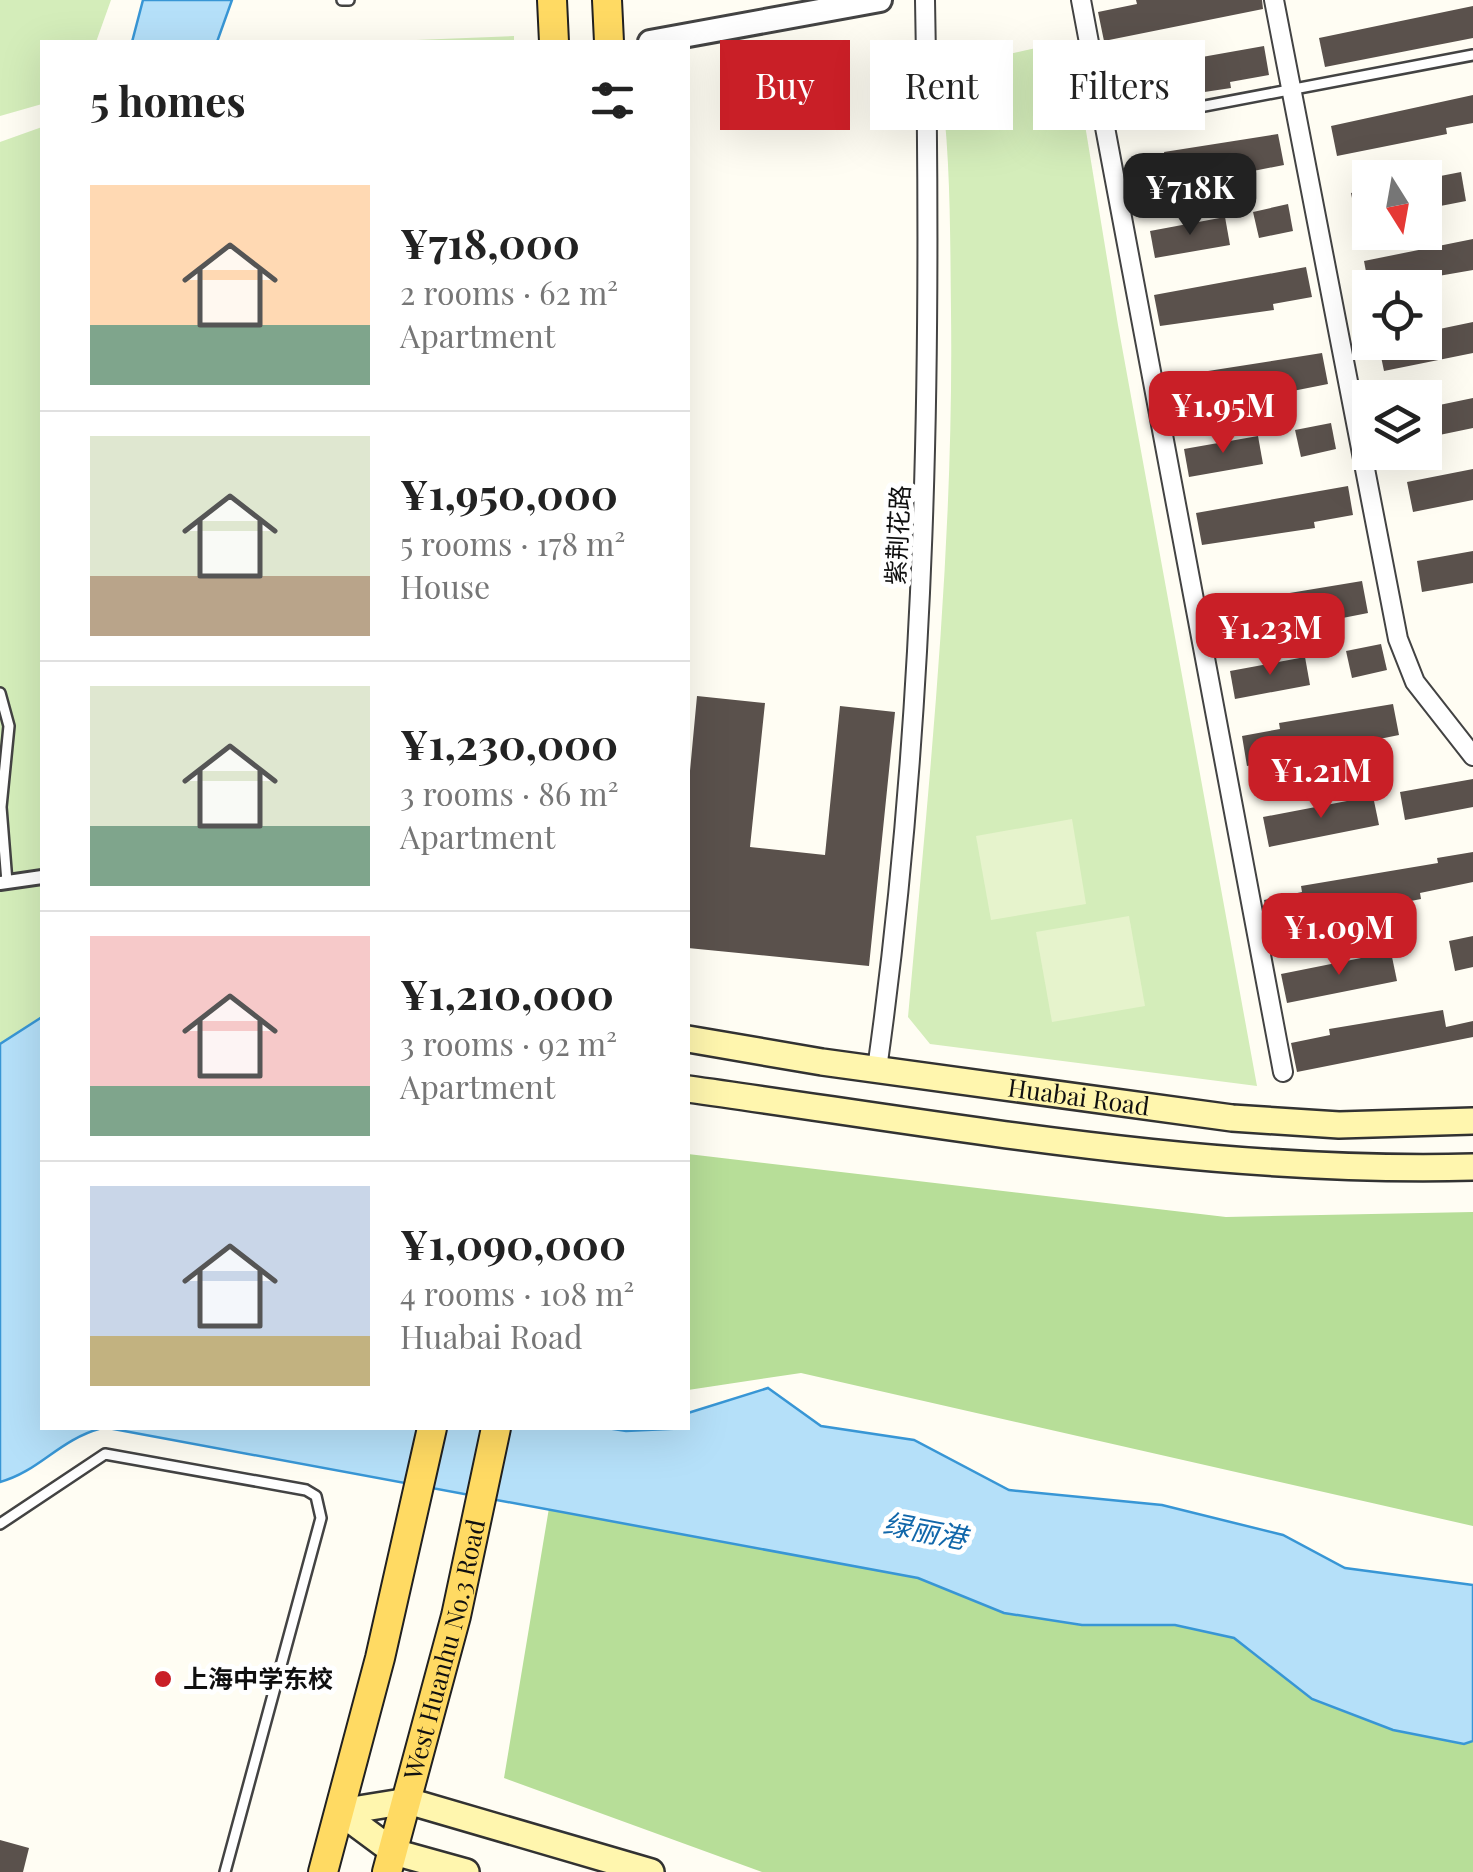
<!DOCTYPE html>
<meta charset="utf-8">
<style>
:root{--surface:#fff;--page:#f6f6f6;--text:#222;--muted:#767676;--line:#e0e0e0;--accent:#c91f27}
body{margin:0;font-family:"Playfair Display","Noto Sans SC",serif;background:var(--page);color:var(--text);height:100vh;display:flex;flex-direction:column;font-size:38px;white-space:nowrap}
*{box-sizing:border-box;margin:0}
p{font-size:32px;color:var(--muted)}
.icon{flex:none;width:55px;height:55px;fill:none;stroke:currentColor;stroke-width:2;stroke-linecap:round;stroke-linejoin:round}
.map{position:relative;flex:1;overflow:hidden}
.details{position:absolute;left:40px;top:40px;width:650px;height:1390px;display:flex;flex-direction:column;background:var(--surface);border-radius:0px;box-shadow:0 10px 40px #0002}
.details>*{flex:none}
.hud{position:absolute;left:720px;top:40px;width:602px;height:90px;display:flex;gap:20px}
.needle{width:65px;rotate:169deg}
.controls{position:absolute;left:1352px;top:160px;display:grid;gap:20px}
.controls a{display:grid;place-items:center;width:90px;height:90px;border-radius:0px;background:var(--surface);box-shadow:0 10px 40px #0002;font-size:50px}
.price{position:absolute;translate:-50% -85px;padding:0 22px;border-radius:20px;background:var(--accent);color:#fff;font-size:32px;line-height:65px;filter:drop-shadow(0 2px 5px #0008)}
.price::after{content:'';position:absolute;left:50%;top:60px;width:30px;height:22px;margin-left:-15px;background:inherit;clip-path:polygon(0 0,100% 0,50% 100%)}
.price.on{background:#222;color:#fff}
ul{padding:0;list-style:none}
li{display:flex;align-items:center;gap:30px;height:250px;padding:0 50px}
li+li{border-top:2px solid var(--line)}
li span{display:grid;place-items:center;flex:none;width:280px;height:200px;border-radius:0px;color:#555}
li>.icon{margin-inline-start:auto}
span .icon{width:120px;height:120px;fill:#fffc;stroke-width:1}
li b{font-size:42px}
h2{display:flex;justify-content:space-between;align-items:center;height:120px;padding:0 50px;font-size:42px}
.chip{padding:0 35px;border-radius:0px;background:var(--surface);box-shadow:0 10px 40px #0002;font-size:35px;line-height:90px}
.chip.on{background:var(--accent);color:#fff}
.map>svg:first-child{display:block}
</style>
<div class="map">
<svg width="1473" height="1872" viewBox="0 0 1473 1872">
<rect width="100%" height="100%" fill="#fffdf3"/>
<!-- green -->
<g fill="#d4edba">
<path d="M0 0H111L96 42H42V104L0 116Z"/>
<path d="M514 36V42H366Z"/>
<path d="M1071 40 1118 325 1257 1086 930 1044 908 1017C929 782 954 548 951 312 950 231 951 150 939 70Z"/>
<path d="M42 127V1017L0 1044V142Z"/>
</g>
<!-- forest -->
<g fill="#b7de98">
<path d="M688 1154 1226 1217 1473 1212V1526L801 1373 688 1390Z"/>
<path d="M549 1508 918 1578 1004 1613 1082 1625H1175L1234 1638 1313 1699 1393 1730 1464 1744 1473 1741V1872H762L504 1778Z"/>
</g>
<!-- pitch -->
<g fill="#e6f3cc">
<path d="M1072 819 1086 904 991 920 976 836Z"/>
<path d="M1129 916 1145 1006 1052 1022 1036 932Z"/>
</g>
<!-- water -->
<g fill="#b5e0f9" stroke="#3896d5" stroke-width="2.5">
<path d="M143 0H232L217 42H132Z"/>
<path d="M42 1017V1428H102C58 1440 40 1471 0 1482V1044Z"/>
<path d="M768 1388 821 1426 914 1440 1009 1490 1162 1505 1283 1535 1345 1568 1473 1585V1741L1464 1744 1393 1730 1312 1699 1234 1638 1175 1625H1082L1004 1613 918 1578 108 1428H607L626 1431 688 1428V1413Z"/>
</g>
<!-- building -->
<g fill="#5a514c">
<path d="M1136 0H1262L1263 9 1104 41 1098 12 1137 4Z"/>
<path d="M1473 6V38L1325 67 1319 38Z"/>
<path d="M1264 46 1269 75 1230 82 1231 88 1118 105 1112 73Z"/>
<path d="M1473 95V123L1446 128 1447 134 1337 156 1331 126Z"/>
<path d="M1278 134 1284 165 1132 195 1127 166 1165 158 1164 152Z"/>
<path d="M1461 172 1466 201 1425 209V179Z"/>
<path d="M1370 189V220L1357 223 1351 193Z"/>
<path d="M1288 204 1293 231 1259 238 1253 212Z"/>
<path d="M1225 217 1230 245 1155 258 1150 231Z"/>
<path d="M1473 239V270L1369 288 1364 261Z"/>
<path d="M1306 267 1312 297 1273 304 1274 310 1160 326 1154 295Z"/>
<path d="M1473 322V353L1384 371 1378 342H1425V332Z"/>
<path d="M1322 353 1328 384 1177 414 1171 385 1210 377 1208 371Z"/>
<path d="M1473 398V428L1425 438V408Z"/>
<path d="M1331 423 1336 449 1301 457 1295 430Z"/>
<path d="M1258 436 1263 464 1189 477 1184 449Z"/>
<path d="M1473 469V500L1413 512 1407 482Z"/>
<path d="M1348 486 1353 515 1314 522 1315 528 1202 545 1196 513Z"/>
<path d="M1473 551V583L1422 592 1417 561Z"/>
<path d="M1362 581 1368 613 1216 643 1211 614 1250 606 1248 600Z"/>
<path d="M1381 644 1387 670 1352 678 1346 651Z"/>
<path d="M1305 657 1310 685 1235 699 1230 671Z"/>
<path d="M697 696 765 703 750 847 825 855 840 706 895 712 869 966 688 948V792Z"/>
<path d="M1393 704 1399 735 1247 766 1242 736 1280 729 1279 723Z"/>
<path d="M1473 779V807L1405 820 1400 792Z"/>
<path d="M1373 796 1379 825 1269 847 1263 817Z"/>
<path d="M1473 852V882L1420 893 1421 899 1269 929 1264 900 1302 892 1301 886 1438 863 1437 858Z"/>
<path d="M1473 936V967L1455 971 1449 941Z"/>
<path d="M1391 952 1397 981 1287 1003 1281 974Z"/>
<path d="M1443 1010 1446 1027 1473 1021V1037L1297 1072 1291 1043 1330 1035 1329 1029Z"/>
<path d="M0 1840 29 1848 23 1872H0Z"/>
</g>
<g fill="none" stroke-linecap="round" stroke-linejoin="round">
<defs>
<g id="service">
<path d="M342 0H349"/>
<path d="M1105 125 1473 55"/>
<path d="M0 693 9 726 1 807 7 882"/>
<path d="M0 1524 105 1454 306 1490 316 1496 321 1518 225 1872"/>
</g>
<path id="pedestrian" d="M0 883 42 877"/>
<g id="minor">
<path d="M1081 0 1283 1072"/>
<path d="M1274 0 1398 639 1415 682 1473 756"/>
<path d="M877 1069C927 715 932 357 925 0"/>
</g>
<path id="tertiary" d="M650 42 880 0"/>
<g id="secondary">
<path id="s1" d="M688 1039 822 1062 1232 1118 1339 1125 1473 1121"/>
<path d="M688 1089C948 1125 1209 1174 1473 1167"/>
<path d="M340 1812 408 1801 651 1872"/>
<path d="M340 1812 394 1852 466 1872"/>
</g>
<g id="primary">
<path d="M552 0 554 42"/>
<path d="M607 0 609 42"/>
<path d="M323 1872 380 1658 432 1428"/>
<path id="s2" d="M387 1872 456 1616 496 1428"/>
</g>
</defs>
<!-- service casing -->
<use href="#service" stroke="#434343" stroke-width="14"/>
<!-- pedestrian casing -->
<use href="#pedestrian" stroke="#434343" stroke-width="18"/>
<!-- minor casing -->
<use href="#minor" stroke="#434343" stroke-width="22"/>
<!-- tertiary casing -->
<use href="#tertiary" stroke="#434343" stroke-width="28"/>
<!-- secondary casing -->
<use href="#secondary" stroke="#323232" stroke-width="30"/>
<!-- primary casing -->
<use href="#primary" stroke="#212121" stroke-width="32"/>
<!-- service -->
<use href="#service" stroke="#fff" stroke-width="9"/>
<!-- pedestrian -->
<use href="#pedestrian" stroke="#fff" stroke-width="12"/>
<!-- minor -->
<use href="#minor" stroke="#fff" stroke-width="18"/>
<!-- tertiary -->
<use href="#tertiary" stroke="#fff" stroke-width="22"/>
<!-- secondary -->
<use href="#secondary" stroke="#fff6ae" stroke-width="25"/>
<!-- primary -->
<use href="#primary" stroke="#ffda63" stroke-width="28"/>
</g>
<!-- markers -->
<circle fill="#c91f27" stroke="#fff" stroke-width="4" cx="163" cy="1679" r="10"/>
<g text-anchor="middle" stroke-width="10" stroke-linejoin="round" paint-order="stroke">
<!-- street labels -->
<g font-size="25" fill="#101010" stroke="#fff">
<text transform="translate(898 535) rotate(-87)" y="9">紫荆花路</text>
<text dy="9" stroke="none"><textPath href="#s1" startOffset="395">Huabai Road</textPath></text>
<text dy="9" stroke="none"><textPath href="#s2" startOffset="230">West Huanhu No.3 Road</textPath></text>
</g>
<!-- poi labels -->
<g font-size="25" font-weight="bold" fill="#101010" stroke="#fff" text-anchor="start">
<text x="183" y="1688">上海中学东校</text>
</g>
<!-- water labels -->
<g font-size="28" font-style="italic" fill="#1167aa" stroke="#fff">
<text transform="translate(925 1531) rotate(11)" y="10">绿丽港</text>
</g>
</g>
</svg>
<div class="controls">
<a><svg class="needle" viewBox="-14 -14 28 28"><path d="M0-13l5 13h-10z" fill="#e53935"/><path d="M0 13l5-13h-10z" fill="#767676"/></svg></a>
<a><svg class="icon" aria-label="locate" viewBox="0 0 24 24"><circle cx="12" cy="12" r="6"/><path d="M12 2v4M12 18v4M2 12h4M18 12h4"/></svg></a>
<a><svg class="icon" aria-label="layers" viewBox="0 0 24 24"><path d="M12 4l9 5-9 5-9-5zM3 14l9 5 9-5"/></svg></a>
</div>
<b class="price on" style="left:1190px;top:238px">¥718K</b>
<b class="price" style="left:1223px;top:456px">¥1.95M</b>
<b class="price" style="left:1270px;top:678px">¥1.23M</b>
<b class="price" style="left:1321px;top:821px">¥1.21M</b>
<b class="price" style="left:1339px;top:978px">¥1.09M</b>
<div class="hud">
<a class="chip on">Buy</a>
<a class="chip">Rent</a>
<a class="chip">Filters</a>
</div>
<section class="details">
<h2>5 homes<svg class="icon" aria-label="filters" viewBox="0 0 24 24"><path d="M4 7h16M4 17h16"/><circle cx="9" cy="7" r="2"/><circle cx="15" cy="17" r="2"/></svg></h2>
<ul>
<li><span style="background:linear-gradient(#ffd9b3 70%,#7fa58c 0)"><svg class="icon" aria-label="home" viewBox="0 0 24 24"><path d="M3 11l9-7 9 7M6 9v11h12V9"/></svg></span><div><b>¥718,000</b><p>2 rooms · 62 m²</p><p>Apartment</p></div></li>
<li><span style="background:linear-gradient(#dfe7d0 70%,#b9a48a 0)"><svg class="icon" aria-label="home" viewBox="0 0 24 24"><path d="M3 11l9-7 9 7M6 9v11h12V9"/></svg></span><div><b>¥1,950,000</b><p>5 rooms · 178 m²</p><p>House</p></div></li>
<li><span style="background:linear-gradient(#dfe7d0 70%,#7fa58c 0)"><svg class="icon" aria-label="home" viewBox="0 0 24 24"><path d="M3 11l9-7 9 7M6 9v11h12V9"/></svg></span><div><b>¥1,230,000</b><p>3 rooms · 86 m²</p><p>Apartment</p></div></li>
<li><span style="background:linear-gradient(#f6c9c9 75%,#7fa58c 0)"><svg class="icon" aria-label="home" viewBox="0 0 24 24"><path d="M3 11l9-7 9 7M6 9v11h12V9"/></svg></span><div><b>¥1,210,000</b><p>3 rooms · 92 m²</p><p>Apartment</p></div></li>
<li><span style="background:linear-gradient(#c9d6e8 75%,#c2b280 0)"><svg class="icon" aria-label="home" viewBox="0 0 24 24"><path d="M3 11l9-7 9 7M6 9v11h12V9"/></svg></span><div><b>¥1,090,000</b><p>4 rooms · 108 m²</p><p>Huabai Road</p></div></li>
</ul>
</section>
</div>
